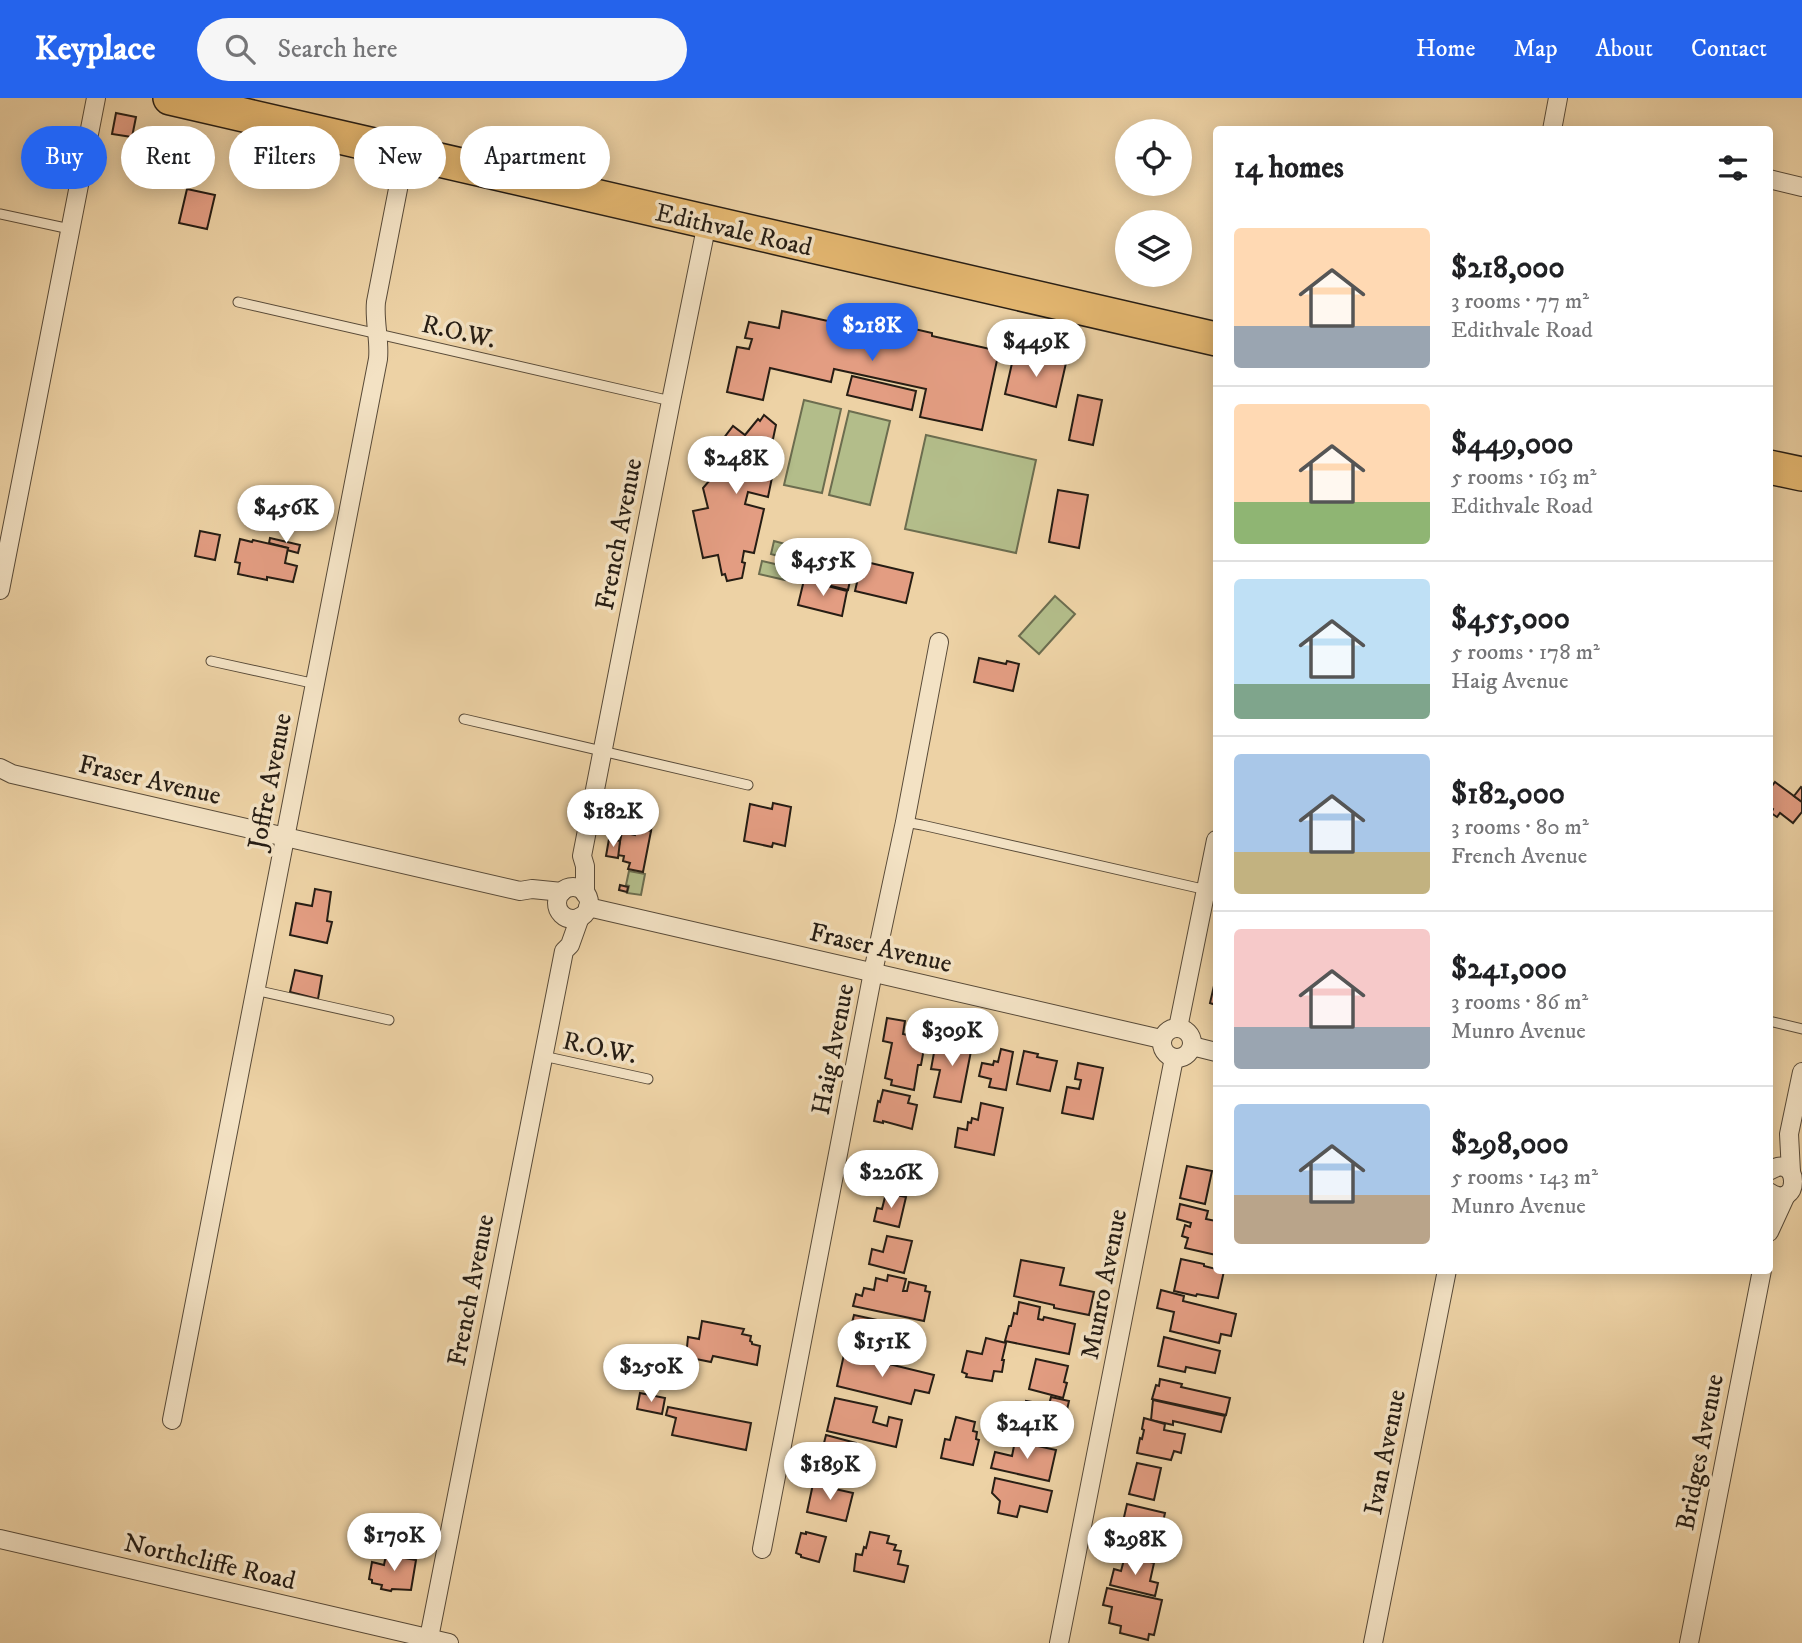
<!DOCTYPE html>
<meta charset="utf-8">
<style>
:root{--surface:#fff;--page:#f6f6f6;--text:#202124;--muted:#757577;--line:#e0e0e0;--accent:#2563eb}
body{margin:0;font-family:"IM FELL DW Pica",serif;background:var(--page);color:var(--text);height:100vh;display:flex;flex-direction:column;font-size:26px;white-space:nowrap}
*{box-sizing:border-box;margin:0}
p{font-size:23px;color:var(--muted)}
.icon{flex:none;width:38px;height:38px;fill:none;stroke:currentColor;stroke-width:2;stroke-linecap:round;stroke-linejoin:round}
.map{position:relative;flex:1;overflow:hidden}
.details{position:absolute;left:1213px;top:28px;width:560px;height:1148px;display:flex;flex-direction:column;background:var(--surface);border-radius:7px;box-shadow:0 4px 18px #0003}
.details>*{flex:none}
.guide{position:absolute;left:21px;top:28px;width:665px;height:63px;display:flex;gap:14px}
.buttons{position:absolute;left:1115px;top:21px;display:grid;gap:14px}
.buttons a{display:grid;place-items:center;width:77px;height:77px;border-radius:50%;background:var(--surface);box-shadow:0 4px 18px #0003;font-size:35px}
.price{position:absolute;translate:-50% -60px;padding:0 16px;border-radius:24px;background:#fff;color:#222;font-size:23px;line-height:46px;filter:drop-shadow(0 2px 4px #0008)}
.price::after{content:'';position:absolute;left:50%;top:42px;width:21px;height:16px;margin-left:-10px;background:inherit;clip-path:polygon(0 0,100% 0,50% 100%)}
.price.on{background:var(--accent);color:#fff}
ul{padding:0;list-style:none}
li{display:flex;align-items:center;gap:21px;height:175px;padding:0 21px}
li+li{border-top:2px solid var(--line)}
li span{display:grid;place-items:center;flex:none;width:196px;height:140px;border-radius:7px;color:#555}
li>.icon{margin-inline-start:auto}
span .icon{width:84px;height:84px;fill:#fffc;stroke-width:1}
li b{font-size:30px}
h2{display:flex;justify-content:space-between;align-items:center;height:84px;padding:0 21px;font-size:30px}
.tag{padding:0 24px;border-radius:32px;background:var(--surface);box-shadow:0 4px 18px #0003;font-size:24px;line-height:63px}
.tag.on{background:var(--accent);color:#fff}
header{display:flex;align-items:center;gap:42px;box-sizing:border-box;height:98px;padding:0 35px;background:var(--accent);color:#fff}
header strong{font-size:33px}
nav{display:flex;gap:38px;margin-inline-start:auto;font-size:24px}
.search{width:490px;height:63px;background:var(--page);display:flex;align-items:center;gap:18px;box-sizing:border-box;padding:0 24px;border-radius:38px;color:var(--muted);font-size:26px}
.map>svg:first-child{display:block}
</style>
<header>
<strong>Keyplace</strong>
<div class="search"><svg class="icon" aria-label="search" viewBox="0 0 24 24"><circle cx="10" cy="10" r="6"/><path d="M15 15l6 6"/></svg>Search here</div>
<nav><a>Home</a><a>Map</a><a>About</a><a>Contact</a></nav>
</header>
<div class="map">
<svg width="1802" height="1545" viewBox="0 0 1802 1545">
<rect width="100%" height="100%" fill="#edd2a5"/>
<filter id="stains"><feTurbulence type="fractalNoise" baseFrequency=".00286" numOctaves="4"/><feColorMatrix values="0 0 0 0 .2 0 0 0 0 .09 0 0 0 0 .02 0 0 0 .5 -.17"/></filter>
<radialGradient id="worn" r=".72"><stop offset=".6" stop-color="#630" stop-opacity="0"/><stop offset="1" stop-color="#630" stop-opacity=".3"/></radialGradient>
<!-- green -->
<g fill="#b3bd8a" stroke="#6c6d4f" stroke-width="2">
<path d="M804 302 841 311 822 395 784 387Z"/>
<path d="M849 313 890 323 870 407 829 397Z"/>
<path d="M926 337 1036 362 1016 455 905 431Z"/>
<path d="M774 443 800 450 796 463 771 456Z"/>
<path d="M762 463 788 469 785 482 759 476Z"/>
<path d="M1055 498 1075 516 1039 556 1019 538Z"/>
<path d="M629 773 645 776 641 797 627 795 629 788 626 787Z"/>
</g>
<!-- building -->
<g fill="#e39d82" stroke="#261d14" stroke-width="2">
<path d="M116 15 136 19 132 39 112 36Z"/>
<path d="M187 91 215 97 207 131 179 125Z"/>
<path d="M782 213 851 228 848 242 866 247 871 221 932 235V238L999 253 982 332 920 319 926 291 834 271 831 284 770 270 763 302 727 294 737 249 749 251 752 241 745 240 749 224 779 230Z"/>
<path d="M1015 252 1066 265 1056 309 1005 296Z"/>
<path d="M852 278 916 293 912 312 847 297Z"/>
<path d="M1078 297 1102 302 1093 347 1069 342Z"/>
<path d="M764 317 776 327 773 341H770L768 352 777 355 768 399 748 394 745 406 764 411 754 455 744 453 742 464 745 465 742 480 727 483 725 476 722 477 718 457 703 460 693 413 708 410 703 390 716 375 704 366 733 328 745 337 758 321 760 323Z"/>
<path d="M1058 392 1088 397 1079 450 1049 444Z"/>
<path d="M200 433 220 437 215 462 195 458Z"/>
<path d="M270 440 300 447 298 455 287 452 288 450 269 445Z"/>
<path d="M240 441 252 444 253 442 288 450 285 465 297 468 293 484 267 479V482L238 476 240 465 235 464Z"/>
<path d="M804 453 854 464 848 492 798 480Z"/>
<path d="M862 463 913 475 906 505 855 493Z"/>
<path d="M804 482 847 493 842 518 798 507Z"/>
<path d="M979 560 1006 566 1007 563 1019 566 1013 593 974 584Z"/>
<path d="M1775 684 1802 704V714L1793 725 1780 715 1777 719 1771 715 1773 711 1769 708V692Z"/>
<path d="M1801 689 1802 690V704L1794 698Z"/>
<path d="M773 705 791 709 785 748 773 745 772 749 744 743 750 706 772 711Z"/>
<path d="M625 720 652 725 651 733 637 730 635 737 622 734Z"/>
<path d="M637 730 651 733 643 774 628 771 630 765 623 763 624 758 617 757 622 734 635 737Z"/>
<path d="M609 741 620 743 618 760 606 758Z"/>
<path d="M620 787 628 789 627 794 619 792Z"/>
<path d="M315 791 331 794 327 823 332 824 327 845 290 837 296 805 312 808Z"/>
<path d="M295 872 322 878 318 901 290 894Z"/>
<path d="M1216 879V907L1210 905Z"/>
<path d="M887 920 905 923 903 936 908 937 910 930 927 934 921 967H918L914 992 891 987 892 982 885 980 892 945 883 943Z"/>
<path d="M955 939 973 943 961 1004 934 999 940 972 931 971 936 944 954 948Z"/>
<path d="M1001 951 1013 954 1006 992 989 989 991 981 979 978 982 965 993 967 994 963 998 964Z"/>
<path d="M1024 953 1038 956 1037 959 1057 963 1050 993 1017 986Z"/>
<path d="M1078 965 1103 970 1093 1021 1062 1015 1067 989 1079 991 1081 982 1075 981Z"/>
<path d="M883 992 910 998 908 1005 917 1007 912 1031 883 1023V1025L874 1023 878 1003 880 1004Z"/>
<path d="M981 1005 1003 1010 994 1057 955 1049 958 1030 967 1032 968 1024 971 1025 972 1020 978 1022Z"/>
<path d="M903 1054 930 1060 923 1091 888 1083 892 1069 895 1070 897 1062 901 1063Z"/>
<path d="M1187 1068 1212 1073 1205 1106 1180 1100Z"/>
<path d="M886 1095 906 1099 899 1129 874 1123 877 1110 882 1111Z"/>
<path d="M1180 1106 1208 1113 1206 1121 1216 1123V1157L1185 1150 1188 1140 1182 1138 1185 1127 1190 1129 1191 1125 1177 1121Z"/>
<path d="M887 1138 912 1143 904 1175 869 1166 872 1151 883 1154Z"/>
<path d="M1181 1161 1204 1166V1168L1216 1171V1172L1224 1173 1218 1200 1197 1196 1196 1198 1174 1193Z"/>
<path d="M1021 1162 1064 1170 1060 1187 1094 1194 1089 1217 1054 1210V1207L1014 1198Z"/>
<path d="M888 1177 906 1181 903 1193H907L909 1184 926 1188 925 1193 930 1194 924 1223 853 1208 856 1196 862 1198 864 1190 874 1192 876 1180 887 1183Z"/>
<path d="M1161 1192 1184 1198 1183 1203 1236 1216 1231 1238 1221 1236 1219 1245 1170 1233 1174 1214 1157 1210Z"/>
<path d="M1019 1204 1040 1209 1038 1221 1043 1222 1044 1219 1075 1226 1069 1256 1005 1243 1009 1228H1011L1014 1215 1017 1216Z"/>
<path d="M854 1217 882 1223 874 1256 846 1249Z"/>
<path d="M702 1223 744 1231 742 1236 751 1238 750 1243 752 1244V1246L760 1248 757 1267 713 1258 711 1264 686 1259 688 1239 699 1241Z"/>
<path d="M1164 1239 1220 1253 1215 1275 1186 1269 1185 1274 1158 1268Z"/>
<path d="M986 1240 1006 1245 1002 1262H1004L1002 1274 994 1273 992 1283 966 1279 967 1276 962 1274 967 1253 982 1256Z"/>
<path d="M845 1252 862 1257 861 1262 869 1264 870 1260 881 1263 880 1266 889 1268V1266L934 1277 929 1295 915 1292 911 1306 837 1288Z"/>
<path d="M1036 1261 1068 1268 1064 1284 1067 1285 1063 1300 1029 1291Z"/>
<path d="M1160 1281 1182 1286 1181 1289 1230 1300 1226 1317 1152 1301 1156 1287 1159 1288Z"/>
<path d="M640 1295 665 1300 662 1316 637 1311Z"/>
<path d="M1051 1299 1069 1303 1063 1329H1060L1057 1342 1019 1334 1026 1303 1049 1307Z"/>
<path d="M835 1300 877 1309 873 1324 887 1328 889 1319 902 1322 896 1349 827 1333Z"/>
<path d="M1153 1302 1225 1318 1221 1334 1173 1323V1327L1151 1322Z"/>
<path d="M668 1309 751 1325 746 1352 672 1337 676 1320 666 1317Z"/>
<path d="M956 1319 975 1324 973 1333 977 1334 976 1341 979 1342 973 1367 941 1360 945 1341 950 1342Z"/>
<path d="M1144 1320 1165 1326 1164 1332 1185 1336 1181 1355 1174 1353 1171 1362 1137 1355 1140 1340 1142 1341 1144 1332 1142 1331Z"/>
<path d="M826 1337 856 1345 848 1375 824 1369 828 1355 822 1353Z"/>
<path d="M1015 1343 1056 1352 1049 1383 991 1370 995 1354 1012 1358Z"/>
<path d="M1137 1365 1161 1370 1154 1402 1129 1396Z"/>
<path d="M995 1380 1052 1393 1047 1414 1020 1408 1017 1419 998 1415 1000 1403 992 1395Z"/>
<path d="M813 1386 853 1395 846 1423 807 1414Z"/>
<path d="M1127 1406 1165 1415 1158 1446 1120 1437Z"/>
<path d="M806 1434 826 1439 819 1464 801 1459V1457L796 1455 801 1435 806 1436Z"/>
<path d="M870 1434 889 1438 887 1445 896 1447 894 1452 901 1453 898 1466 908 1468 904 1484 854 1473 856 1456 862 1457 864 1449 866 1450Z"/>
<path d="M386 1457 416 1462 411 1492 392 1491 391 1493 381 1491 382 1487 372 1485V1482L369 1481 372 1464 384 1467Z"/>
<path d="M1125 1458 1154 1465 1150 1483 1158 1485 1155 1498 1110 1487 1114 1471 1121 1473Z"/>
<path d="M1107 1490 1162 1502 1154 1537 1149 1536 1148 1542 1120 1535 1121 1528 1109 1525 1112 1509 1103 1507Z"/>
</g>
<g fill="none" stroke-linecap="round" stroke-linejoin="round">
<defs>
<g id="lane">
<path d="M0 116 70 131"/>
<path d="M238 204 671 303"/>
<path d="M211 563 316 586"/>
<path d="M464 621 748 687"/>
<path d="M905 724 922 727 1207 792"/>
<path d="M255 892 389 922"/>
<path d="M1769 923 1802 931"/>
<path d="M543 958 648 981"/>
</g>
<g id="street">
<path d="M1552 32 1558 0"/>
<path d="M1769 81 1802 89"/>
<path d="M0 492 96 0"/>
<path d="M0 670 12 676 520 793 532 791 562 794"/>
<circle cx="573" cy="805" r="16"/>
<path d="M585 796V768L582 758 671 303 707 125"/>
<path d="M588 809 1161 941"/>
<circle cx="1177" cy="945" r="15"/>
<path d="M1178 930 1216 742"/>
<path d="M1192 948 1216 954"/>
<path d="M1769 1073C1801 1052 1801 1115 1769 1094"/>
<path d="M1791 1074 1789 1036 1802 974"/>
<path d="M1769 1134 1786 1097"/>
<path d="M172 1322 378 261C380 242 374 223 376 204L405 55"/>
<path d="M0 1441 449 1545"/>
<path d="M762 1451 873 874 905 724 939 544"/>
<path d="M429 1540 564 853 570 847 580 819"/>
<path d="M1059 1545 1174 960"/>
<path d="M1373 1545 1447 1172"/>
<path d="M1689 1545 1762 1172"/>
</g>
<g id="highway">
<path d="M170 0 1216 241"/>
<path d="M1769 369 1802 376"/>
</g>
</defs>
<!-- lane casing -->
<use href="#lane" stroke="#584a38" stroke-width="11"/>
<!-- street casing -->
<use href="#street" stroke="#584a38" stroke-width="20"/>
<!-- highway casing -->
<use href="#highway" stroke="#261d14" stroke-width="36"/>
<!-- lane -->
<use href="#lane" stroke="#f3e2c4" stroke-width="9"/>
<!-- street -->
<use href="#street" stroke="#f3e2c4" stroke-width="18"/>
<!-- highway -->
<use href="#highway" stroke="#e6b972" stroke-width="33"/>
</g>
<g text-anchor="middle" stroke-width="7" stroke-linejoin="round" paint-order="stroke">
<!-- street labels -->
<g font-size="26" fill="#261d14" stroke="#f3e2c4">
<text transform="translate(734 131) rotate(13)" y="9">Edithvale Road</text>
<text transform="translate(459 233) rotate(13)" y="9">R.O.W.</text>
<text transform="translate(618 436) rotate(-79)" y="9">French Avenue</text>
<text transform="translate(150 681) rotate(13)" y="9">Fraser Avenue</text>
<text transform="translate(269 683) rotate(-79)" y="9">Joffre Avenue</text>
<text transform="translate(881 849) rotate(13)" y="9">Fraser Avenue</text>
<text transform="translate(600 949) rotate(12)" y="9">R.O.W.</text>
<text transform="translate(832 951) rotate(-79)" y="9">Haig Avenue</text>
<text transform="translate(1103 1186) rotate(-79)" y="9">Munro Avenue</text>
<text transform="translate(470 1192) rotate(-79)" y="9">French Avenue</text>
<text transform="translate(1384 1354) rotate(-79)" y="9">Ivan Avenue</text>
<text transform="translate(1699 1354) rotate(-79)" y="9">Bridges Avenue</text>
<text transform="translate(210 1463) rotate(13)" y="9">Northcliffe Road</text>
</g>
</g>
<rect width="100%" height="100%" filter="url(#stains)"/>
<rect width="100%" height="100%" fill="url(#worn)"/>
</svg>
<div class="buttons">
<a><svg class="icon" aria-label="locate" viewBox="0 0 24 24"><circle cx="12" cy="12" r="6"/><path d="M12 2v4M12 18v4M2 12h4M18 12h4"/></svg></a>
<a><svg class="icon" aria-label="layers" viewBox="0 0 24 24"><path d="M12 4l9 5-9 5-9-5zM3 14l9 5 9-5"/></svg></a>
</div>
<b class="price on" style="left:872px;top:265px">$218K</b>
<b class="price" style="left:1036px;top:281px">$449K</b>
<b class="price" style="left:736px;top:398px">$248K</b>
<b class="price" style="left:286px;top:447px">$456K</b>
<b class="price" style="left:823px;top:500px">$455K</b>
<b class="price" style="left:613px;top:751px">$182K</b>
<b class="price" style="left:952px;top:970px">$309K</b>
<b class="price" style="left:891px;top:1112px">$226K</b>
<b class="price" style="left:882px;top:1281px">$151K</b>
<b class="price" style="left:651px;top:1306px">$250K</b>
<b class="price" style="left:1027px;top:1363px">$241K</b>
<b class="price" style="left:830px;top:1404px">$189K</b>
<b class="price" style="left:394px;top:1475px">$170K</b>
<b class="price" style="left:1135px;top:1479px">$298K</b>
<div class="guide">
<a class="tag on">Buy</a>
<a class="tag">Rent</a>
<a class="tag">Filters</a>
<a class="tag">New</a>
<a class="tag">Apartment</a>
</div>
<section class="details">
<h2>14 homes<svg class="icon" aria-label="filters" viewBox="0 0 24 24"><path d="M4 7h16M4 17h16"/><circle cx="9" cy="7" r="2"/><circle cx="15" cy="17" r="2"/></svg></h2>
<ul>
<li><span style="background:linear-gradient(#ffd9b3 70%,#9aa5b1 0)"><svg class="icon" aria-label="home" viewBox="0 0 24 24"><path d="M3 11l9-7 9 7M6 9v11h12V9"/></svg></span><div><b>$218,000</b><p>3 rooms · 77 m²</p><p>Edithvale Road</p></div></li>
<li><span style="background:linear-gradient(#ffd9b3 70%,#8fb573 0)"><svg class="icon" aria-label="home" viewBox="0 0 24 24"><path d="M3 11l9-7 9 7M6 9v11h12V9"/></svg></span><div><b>$449,000</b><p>5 rooms · 163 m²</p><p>Edithvale Road</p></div></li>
<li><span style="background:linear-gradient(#bfe0f5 75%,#7fa58c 0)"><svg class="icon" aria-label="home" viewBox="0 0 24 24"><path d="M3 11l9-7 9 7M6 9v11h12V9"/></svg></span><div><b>$455,000</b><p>5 rooms · 178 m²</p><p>Haig Avenue</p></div></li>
<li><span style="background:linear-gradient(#a9c7e8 70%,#c2b280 0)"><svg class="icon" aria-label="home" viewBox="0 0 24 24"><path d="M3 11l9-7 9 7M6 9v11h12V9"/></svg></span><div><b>$182,000</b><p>3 rooms · 80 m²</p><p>French Avenue</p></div></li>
<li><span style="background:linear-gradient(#f6c9c9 70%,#9aa5b1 0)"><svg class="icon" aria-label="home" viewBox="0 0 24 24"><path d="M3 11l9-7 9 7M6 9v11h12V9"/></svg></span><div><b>$241,000</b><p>3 rooms · 86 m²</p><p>Munro Avenue</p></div></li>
<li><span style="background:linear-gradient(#a9c7e8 65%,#b9a48a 0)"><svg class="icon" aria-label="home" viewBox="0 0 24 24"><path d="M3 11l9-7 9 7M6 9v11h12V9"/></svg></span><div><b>$298,000</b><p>5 rooms · 143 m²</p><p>Munro Avenue</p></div></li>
</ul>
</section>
</div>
